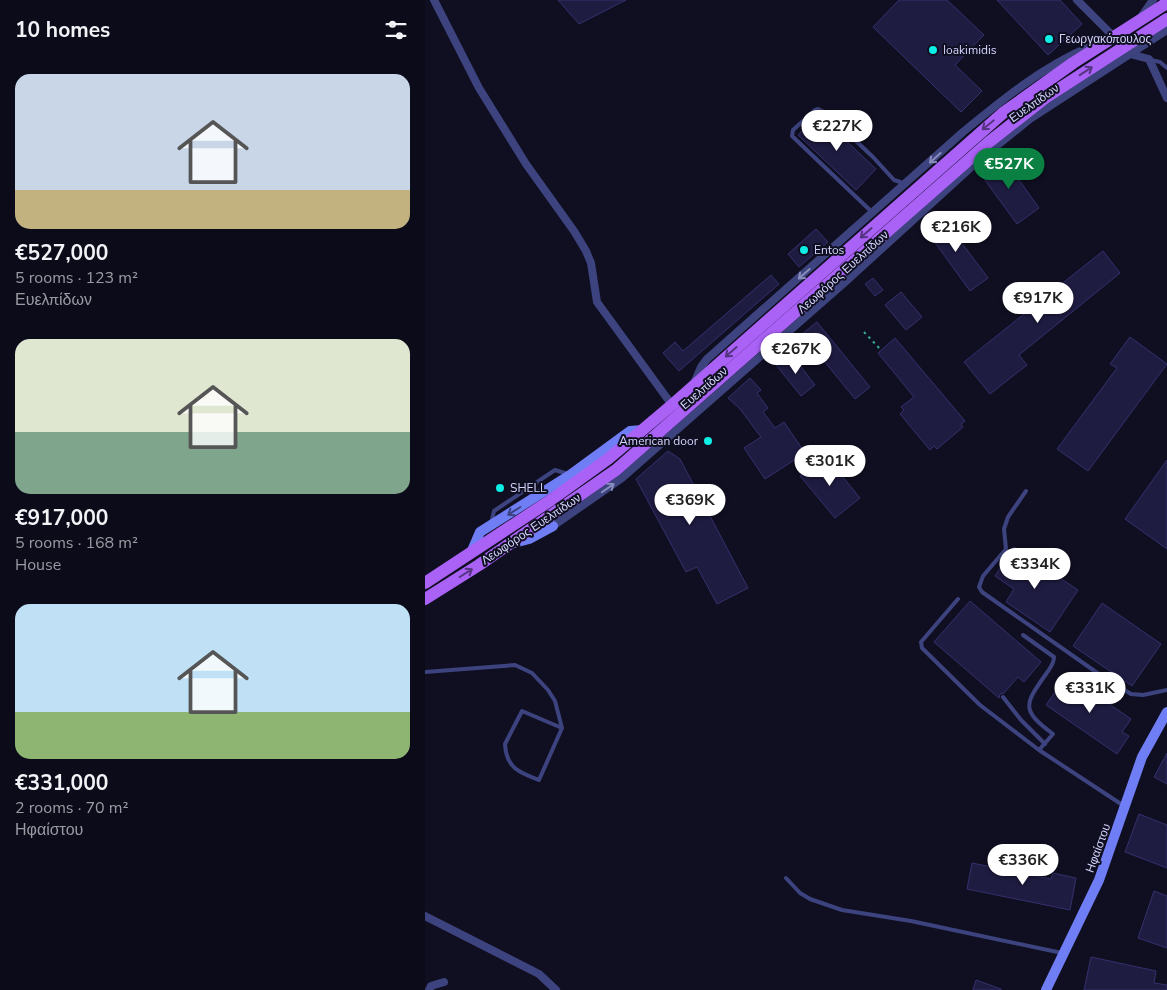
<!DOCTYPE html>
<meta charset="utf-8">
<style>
:root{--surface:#0c0b1a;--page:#1a1927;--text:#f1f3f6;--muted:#9a9ba2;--accent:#0b8043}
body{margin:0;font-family:"Nunito Sans",sans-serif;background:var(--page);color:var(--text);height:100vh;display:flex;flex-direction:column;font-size:19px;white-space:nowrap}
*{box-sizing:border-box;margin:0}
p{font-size:16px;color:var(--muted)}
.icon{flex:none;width:28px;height:28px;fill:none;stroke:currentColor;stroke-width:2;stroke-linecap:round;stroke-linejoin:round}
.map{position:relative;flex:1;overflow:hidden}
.sheet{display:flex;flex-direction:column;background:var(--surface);width:425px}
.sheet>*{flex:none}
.price{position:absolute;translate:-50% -42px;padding:0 11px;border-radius:18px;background:#fff;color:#222;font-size:16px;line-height:32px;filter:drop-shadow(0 1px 2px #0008)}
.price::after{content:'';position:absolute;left:50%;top:30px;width:15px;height:11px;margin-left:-8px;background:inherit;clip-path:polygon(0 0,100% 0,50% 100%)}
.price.on{background:var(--accent);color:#fff}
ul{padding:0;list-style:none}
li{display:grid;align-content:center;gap:10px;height:265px;padding:0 15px}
li span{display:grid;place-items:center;height:155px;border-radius:15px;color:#555}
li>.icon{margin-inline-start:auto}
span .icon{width:90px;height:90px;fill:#fffc;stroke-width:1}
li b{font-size:21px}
h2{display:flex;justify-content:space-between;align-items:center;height:60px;padding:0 15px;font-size:21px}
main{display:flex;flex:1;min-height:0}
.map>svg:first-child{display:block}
</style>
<main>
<section class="sheet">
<h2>10 homes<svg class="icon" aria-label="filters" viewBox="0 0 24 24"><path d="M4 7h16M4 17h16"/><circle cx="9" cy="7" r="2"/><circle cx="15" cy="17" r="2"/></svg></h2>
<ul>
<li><span style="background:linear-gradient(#c9d6e8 75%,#c2b280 0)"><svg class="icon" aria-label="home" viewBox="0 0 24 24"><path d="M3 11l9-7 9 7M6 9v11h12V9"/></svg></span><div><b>€527,000</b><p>5 rooms · 123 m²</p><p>Ευελπίδων</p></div></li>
<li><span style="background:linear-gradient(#dfe7d0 60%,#7fa58c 0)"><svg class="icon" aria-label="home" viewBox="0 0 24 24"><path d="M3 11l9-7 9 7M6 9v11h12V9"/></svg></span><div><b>€917,000</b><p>5 rooms · 168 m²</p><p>House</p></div></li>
<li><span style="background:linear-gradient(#bfe0f5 70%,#8fb573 0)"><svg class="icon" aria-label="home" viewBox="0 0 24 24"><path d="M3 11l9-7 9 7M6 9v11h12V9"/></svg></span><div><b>€331,000</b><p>2 rooms · 70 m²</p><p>Ηφαίστου</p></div></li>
</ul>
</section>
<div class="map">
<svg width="742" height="990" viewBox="0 0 742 990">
<rect width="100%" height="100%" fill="#100f22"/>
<!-- building -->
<g fill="#1f1c42" stroke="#34306d">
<path d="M133 0H201L154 24Z"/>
<path d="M474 0H522L559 35 530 65 557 91 536 112 448 27Z"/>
<path d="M572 0H635L657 24 623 55Z"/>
<path d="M393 114 451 169 431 190 373 135Z"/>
<path d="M577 156 614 208 592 224 554 172Z"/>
<path d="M515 214 563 278 545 291 498 226Z"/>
<path d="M391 229 403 242 374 267 363 254Z"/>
<path d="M678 251 695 273 594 355 602 365 565 394 539 362Z"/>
<path d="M346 275 354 284 254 371 238 353 250 342 258 351Z"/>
<path d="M448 278 458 290 450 296 440 284Z"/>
<path d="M476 292 497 317 481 330 460 305Z"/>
<path d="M392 322 445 387 430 399 377 334Z"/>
<path d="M705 337 742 364 663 471 632 449 692 368 685 364Z"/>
<path d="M470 338 540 421 536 424 538 427 512 449 509 446 505 450 475 414 479 410 476 407 489 397 453 353Z"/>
<path d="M366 354 390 385 376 396 351 365Z"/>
<path d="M325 378 336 390 332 393 343 408 338 412 350 428 359 422 380 453 340 479 319 448 336 437 315 409 303 398Z"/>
<path d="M243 451 255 459 323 588 292 604 272 567 261 572 211 479Z"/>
<path d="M400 455 435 498 410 518 375 476Z"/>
<path d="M742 460V549L700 519Z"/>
<path d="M589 547 653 590 625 632 581 602 589 589 570 576Z"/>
<path d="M545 601 616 662 599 682 593 677 579 693 575 694 574 698 509 642Z"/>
<path d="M677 603 736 644 707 686 648 646Z"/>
<path d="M642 675 706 719 697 732 704 736 692 754 621 705Z"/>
<path d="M742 753V784L729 777Z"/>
<path d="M714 814 742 825V868L700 852Z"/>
<path d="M547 863 626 879 628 873 651 878 645 910 542 889Z"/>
<path d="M729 891 742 896V948L713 938Z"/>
<path d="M666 957 731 971 729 983 742 985V990H659Z"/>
<path d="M551 980 576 989V990H548Z"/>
</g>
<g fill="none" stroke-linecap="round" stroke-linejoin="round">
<!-- path -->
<path stroke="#36ae96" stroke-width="2" stroke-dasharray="2.5 4" stroke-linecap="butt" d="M439 332 456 350"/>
<!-- lane -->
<g stroke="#3d437e" stroke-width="4">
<path d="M726 60 735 62 742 68"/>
<path d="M448 213 367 136 368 130 390 110 393 109 401 113 448 157 469 180 481 184"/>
<path d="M601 491 583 517 579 529 581 549 558 576 554 587 557 592 681 679 706 694 718 695 742 690"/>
<path d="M66 524 69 511 130 470 143 474"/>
<path d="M533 599 496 642 497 648 555 705 614 750 699 806"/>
<path d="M598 635 629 657C629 664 625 668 621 674 599 705 596 710 628 734L614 750"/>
<path d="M0 672 90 665 107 673 123 690 130 701 137 728 114 780C95 773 81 768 80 744L97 711 137 728"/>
<path d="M578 697 596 720 620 744"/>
<path d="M361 878 375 893 385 899 417 910 486 921 637 953"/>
</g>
<!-- street -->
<g stroke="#3d437e" stroke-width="8">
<path d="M9 0 54 88 101 164 149 231 161 251 166 263 172 302 247 405"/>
<path d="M652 0 689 37 687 38"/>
<path d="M716 17 728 0"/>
<path d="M705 54 724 59 742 98"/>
<path d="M270 381 276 367 282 359 538 132C577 100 616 68 662 48"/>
<path d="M125 522 128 526 197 478 419 283 554 160 605 119 742 30"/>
<path d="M0 916 114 974 131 990"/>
<path d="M4 990 6 986 19 982"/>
</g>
<!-- secondary -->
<g stroke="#707ef6" stroke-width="10">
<path d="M89 543 104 539 128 526"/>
<path d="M46 553 55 532 145 475 205 431 218 430"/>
<path d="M621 990 674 880 717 757 742 712"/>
</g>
<!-- primary -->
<g stroke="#aa61f6" stroke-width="12">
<path d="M0 583 126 500 183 459 247 405 578 113 648 63 742 3"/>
<path d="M0 599 54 565 191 470 564 142 620 98 742 19"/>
</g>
</g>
<!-- one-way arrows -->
<defs><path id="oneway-shaft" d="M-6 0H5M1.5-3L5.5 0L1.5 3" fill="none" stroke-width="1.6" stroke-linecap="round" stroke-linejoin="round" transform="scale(1.25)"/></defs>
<g stroke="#553481">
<use href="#oneway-shaft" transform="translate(661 71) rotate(-33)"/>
<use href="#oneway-shaft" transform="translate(563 125) rotate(141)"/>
<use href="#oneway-shaft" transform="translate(441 233) rotate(139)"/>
<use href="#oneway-shaft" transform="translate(306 352) rotate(139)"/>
<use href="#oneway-shaft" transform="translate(41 573) rotate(-32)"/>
</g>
<g stroke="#888cbd">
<use href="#oneway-shaft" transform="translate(510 158) rotate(138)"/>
<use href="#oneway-shaft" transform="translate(379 274) rotate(139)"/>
<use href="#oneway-shaft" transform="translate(183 488) rotate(-35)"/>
</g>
<use stroke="#3b4181" href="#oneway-shaft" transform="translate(89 511) rotate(148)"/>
<!-- markers -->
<g fill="#0eede6" stroke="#100f22" stroke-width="2">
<circle cx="624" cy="39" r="5"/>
<circle cx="508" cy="50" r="5"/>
<circle cx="379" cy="250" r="5"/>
<circle cx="283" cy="441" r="5"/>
<circle cx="75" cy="488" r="5"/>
</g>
<g text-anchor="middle" stroke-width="4" stroke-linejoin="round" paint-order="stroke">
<!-- poi labels -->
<g font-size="12" fill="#d3d4fc" stroke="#100f22" text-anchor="start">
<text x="634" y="43">Γεωργακόπουλος</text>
<text x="518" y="54">Ioakimidis</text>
<text x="389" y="254">Entos</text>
<text x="273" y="445" text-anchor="end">American door</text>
<text x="85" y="492">SHELL</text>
</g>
<!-- street labels -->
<g font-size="12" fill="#d3d4fc" stroke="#100f22">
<text transform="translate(609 103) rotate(-35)" y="4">Ευελπίδων</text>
<text transform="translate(418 272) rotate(-42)" y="4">Λεωφόρος Ευελπίδων</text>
<text transform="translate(279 388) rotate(-41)" y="4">Ευελπίδων</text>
<text transform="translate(106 529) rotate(-34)" y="4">Λεωφόρος Ευελπίδων</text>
<text transform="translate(673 848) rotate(-70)" y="4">Ηφαίστου</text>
</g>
</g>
</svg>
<b class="price" style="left:412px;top:152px">€227K</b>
<b class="price on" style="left:584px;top:190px">€527K</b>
<b class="price" style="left:531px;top:253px">€216K</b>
<b class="price" style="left:613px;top:324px">€917K</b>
<b class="price" style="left:371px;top:375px">€267K</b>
<b class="price" style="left:405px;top:487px">€301K</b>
<b class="price" style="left:265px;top:526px">€369K</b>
<b class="price" style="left:610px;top:590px">€334K</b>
<b class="price" style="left:665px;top:714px">€331K</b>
<b class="price" style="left:598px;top:886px">€336K</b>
</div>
</main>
